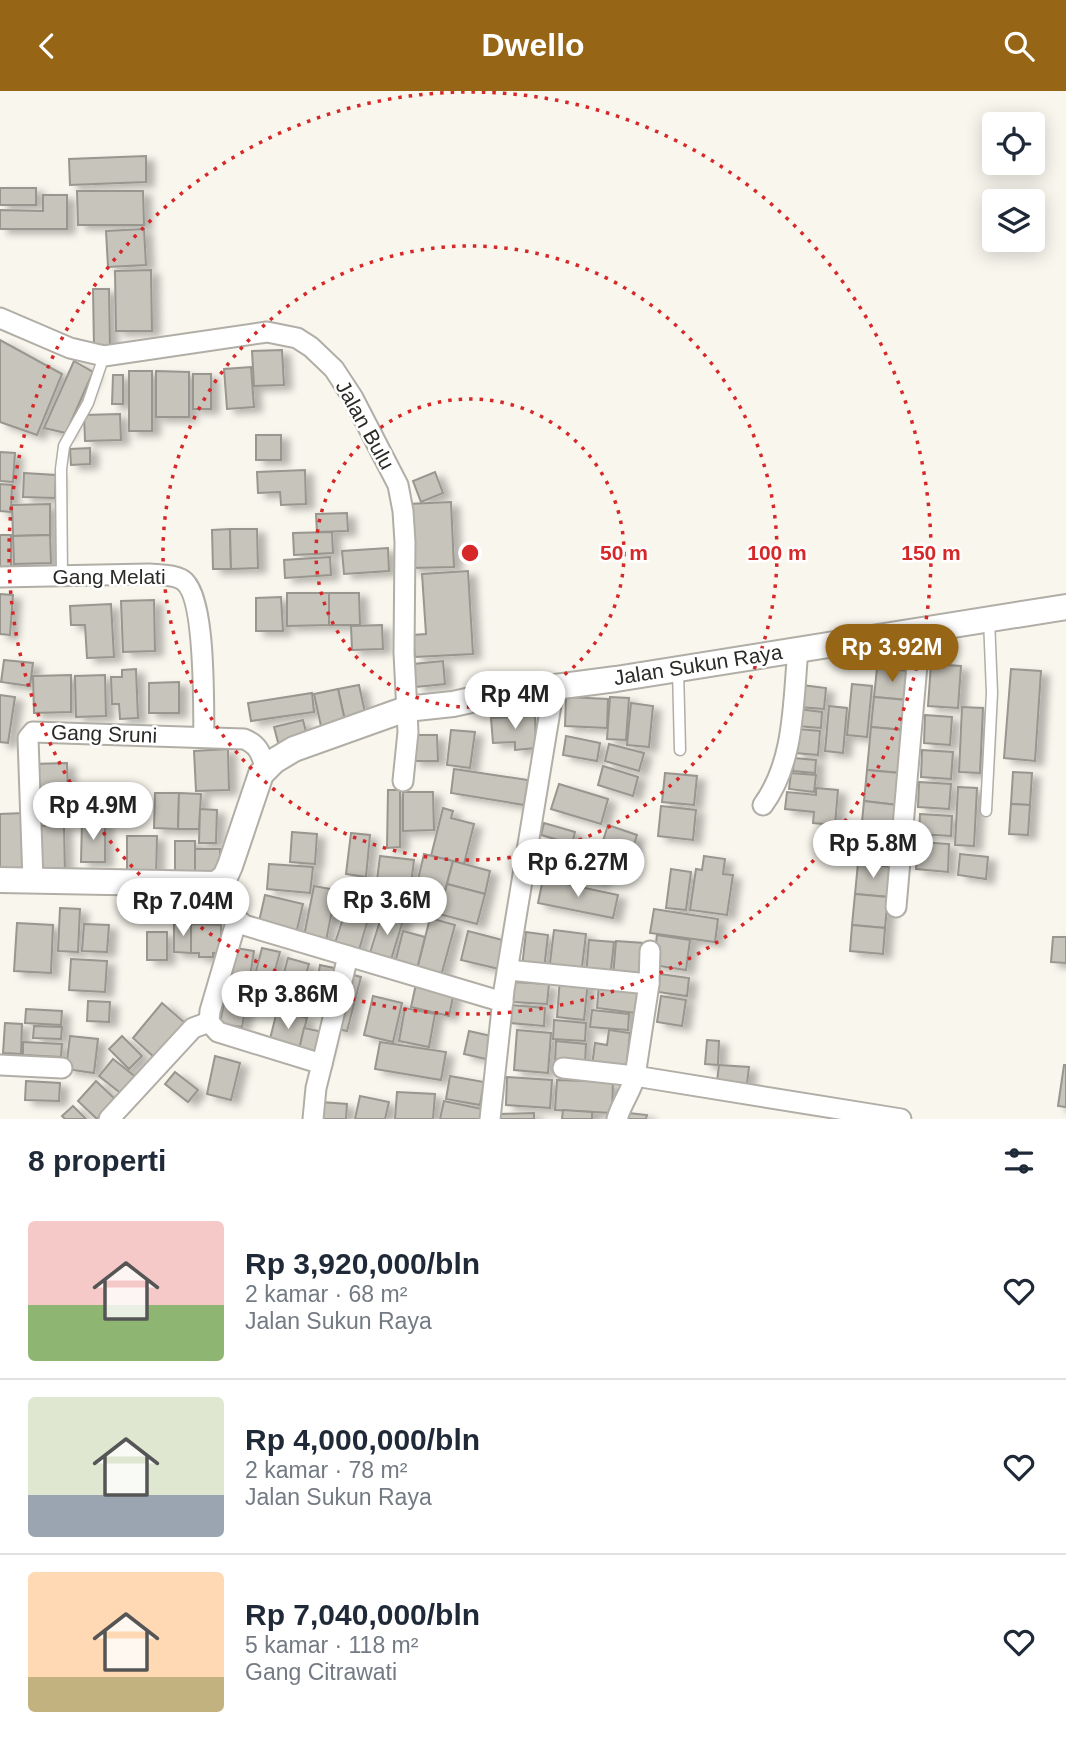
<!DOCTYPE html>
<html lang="id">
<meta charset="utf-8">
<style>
:root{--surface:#fff;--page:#f2f2f3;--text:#1f2937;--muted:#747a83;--line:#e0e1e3;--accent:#966516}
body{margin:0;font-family:Helvetica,sans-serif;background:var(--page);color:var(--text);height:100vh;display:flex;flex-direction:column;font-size:26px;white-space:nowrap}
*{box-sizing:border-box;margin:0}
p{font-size:23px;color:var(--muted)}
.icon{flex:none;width:38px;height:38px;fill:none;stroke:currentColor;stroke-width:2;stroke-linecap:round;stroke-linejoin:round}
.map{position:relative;height:1028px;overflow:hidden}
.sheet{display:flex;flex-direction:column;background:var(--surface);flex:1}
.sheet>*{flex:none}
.controls{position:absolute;left:982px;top:21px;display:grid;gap:14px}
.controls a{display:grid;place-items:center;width:63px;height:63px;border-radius:7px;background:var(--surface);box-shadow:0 4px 18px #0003;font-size:35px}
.price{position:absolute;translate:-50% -60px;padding:0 16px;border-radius:24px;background:#fff;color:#222;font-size:23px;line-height:46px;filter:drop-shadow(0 2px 4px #0008)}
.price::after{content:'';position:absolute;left:50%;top:42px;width:21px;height:16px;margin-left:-10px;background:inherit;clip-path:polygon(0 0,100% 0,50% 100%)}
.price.selected{background:var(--accent);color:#fff}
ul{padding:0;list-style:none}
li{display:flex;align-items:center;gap:21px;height:175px;padding:0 28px}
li+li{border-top:2px solid var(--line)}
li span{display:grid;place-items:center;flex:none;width:196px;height:140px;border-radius:7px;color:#555}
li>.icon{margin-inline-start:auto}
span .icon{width:84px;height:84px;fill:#fffc;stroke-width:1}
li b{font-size:30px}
h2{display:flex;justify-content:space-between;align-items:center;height:84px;padding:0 28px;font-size:30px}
header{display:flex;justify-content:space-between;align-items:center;height:91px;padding:0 28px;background:var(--accent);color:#fff;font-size:32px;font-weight:700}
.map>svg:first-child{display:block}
</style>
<header><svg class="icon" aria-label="back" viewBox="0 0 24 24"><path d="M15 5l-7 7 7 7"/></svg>Dwello<svg class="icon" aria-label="search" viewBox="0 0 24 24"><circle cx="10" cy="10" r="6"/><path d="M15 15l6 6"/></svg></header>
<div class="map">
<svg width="1066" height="1028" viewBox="0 0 1066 1028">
<defs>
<filter id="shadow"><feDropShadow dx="8" dy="4.5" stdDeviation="3.5" flood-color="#0004"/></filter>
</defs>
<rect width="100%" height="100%" fill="#f8f6ed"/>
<!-- building -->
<g fill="#c6c4bb" stroke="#98968e" stroke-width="2" filter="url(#shadow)">
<path d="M146 65V91L70 94 69 68Z"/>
<rect x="0" y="97" width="36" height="17"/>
<path d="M77 100H143L144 134H78Z"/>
<path d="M43 104H67V138H0V119L43 120Z"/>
<path d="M144 138 146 174 108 176 106 140Z"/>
<path d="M151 179 152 240H116L115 180Z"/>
<path d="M93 198H109L110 256H94Z"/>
<path d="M0 249 62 283 37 344 0 331Z"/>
<path d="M282 259 284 294 254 295 252 260Z"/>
<path d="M74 270 93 281 66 342 44 337Z"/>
<path d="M251 276 254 316 227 318 224 278Z"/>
<rect x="129" y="280" width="23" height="60"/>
<path d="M156 280 189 281V326H156Z"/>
<rect x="193" y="283" width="18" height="35"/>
<path d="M113 284H123V313H112Z"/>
<path d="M120 323 121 349 85 350 84 324Z"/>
<rect x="256" y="344" width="25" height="25"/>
<path d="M90 357V373L71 374 70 358Z"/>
<path d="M0 361 15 362 13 391 0 390Z"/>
<path d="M305 379 306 413 281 414 280 401 258 402 257 381Z"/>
<path d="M435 381 443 402 421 411 413 390Z"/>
<path d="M24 382 56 384 55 407 23 406Z"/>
<path d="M0 393 12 394 11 421 0 420Z"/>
<path d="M451 411 454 476 410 477 407 413Z"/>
<path d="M50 413V444L13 445 12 414Z"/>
<path d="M347 422 348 440 317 441 316 423Z"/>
<path d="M230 438 231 478H213L212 439Z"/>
<path d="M230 438H257L258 477 231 478Z"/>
<path d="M332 441 333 462 294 464 293 442Z"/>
<rect x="0" y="444" width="11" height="36"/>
<path d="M50 444 51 472 14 473 13 445Z"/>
<path d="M388 457 389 480 344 483 342 460Z"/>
<path d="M330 466 331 484 285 487 284 469Z"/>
<path d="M468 480 473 563 415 566 413 544 426 543 422 483Z"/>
<path d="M287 502H329V534L287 535Z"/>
<path d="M329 502H359L360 534H329Z"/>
<path d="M0 503 13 504 10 544 0 543Z"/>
<path d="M281 506 283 540H256V507Z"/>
<path d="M154 509 155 560 123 561 121 510Z"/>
<path d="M111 513 114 566 87 567 85 534H71L70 515Z"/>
<path d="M382 534 383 558 352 559 351 535Z"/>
<path d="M4 569 33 572 30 595 1 591Z"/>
<path d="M443 570 445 593 416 596 413 573Z"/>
<path d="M931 573 961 575 958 617 928 615Z"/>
<path d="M877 577 910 580 907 609 874 606Z"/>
<path d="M136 578 138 627 120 628 119 613H112L111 586H122V579Z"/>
<path d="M1011 578 1041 580 1035 670 1004 667Z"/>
<path d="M71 584V621L34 622 33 585Z"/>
<path d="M105 584 106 625 76 626 75 585Z"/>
<path d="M179 591V622H149V592Z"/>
<path d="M852 593 872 595 867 646 847 644Z"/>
<path d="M359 594 366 626 345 630 338 598Z"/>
<path d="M802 594 826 597 824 618 799 616Z"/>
<path d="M338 598 345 630 321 635 314 603Z"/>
<path d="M312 602 314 621 251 630 248 612Z"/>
<path d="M0 604 15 606 8 652 0 651Z"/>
<path d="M566 606 608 608 607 637 565 635Z"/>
<path d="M610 606 629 607 626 649 607 648Z"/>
<path d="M874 606 907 609 904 639 871 636Z"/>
<path d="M631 612 653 615 649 656 627 654Z"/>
<path d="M829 615 847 617 843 662 825 660Z"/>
<path d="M962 616 983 617 980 682 959 681Z"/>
<path d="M798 618 822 621 821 637 797 635Z"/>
<path d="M925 624 952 626 950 654 924 652Z"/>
<path d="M535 625 536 657 515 659V651L493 652 491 627Z"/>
<path d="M303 629 309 652 280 659 274 636Z"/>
<path d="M871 636 904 639 900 682 867 679Z"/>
<path d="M798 638 820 640 818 664 795 662Z"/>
<path d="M451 639 475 641 470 677 447 674Z"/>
<path d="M411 644H437L438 670H412Z"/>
<path d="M566 645 600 652 597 670 563 664Z"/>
<path d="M609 653 644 662 639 680 605 670Z"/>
<path d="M228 658 229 699 196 700 194 660Z"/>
<path d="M922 659 953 661 951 688 921 686Z"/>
<path d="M794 667 816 669 815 682 793 680Z"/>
<path d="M67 672 68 703 35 704 33 673Z"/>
<path d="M603 675 638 686 633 705 598 694Z"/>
<path d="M454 678 528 689 524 714 451 702Z"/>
<path d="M867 679 900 682 897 714 864 710Z"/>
<path d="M1013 681 1032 682 1030 714 1011 713Z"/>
<path d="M665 682 697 685 694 714 662 711Z"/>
<path d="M791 682 816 684 814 701 789 698Z"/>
<path d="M919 691 951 693 949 718 918 716Z"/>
<path d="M559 693 608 708 601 733 551 718Z"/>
<path d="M958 696 977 697 974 755 955 754Z"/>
<path d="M816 697 838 699 835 734 813 732 814 721 785 718 787 701 816 704Z"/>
<path d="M388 699H400V756L387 757Z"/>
<path d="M403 701H433L434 739 403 740Z"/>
<path d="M155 702H179L178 738 154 737Z"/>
<path d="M179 702 201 703 199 738H178Z"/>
<path d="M864 710 897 714 894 745 861 741Z"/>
<path d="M1011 713 1030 714 1028 744 1009 743Z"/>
<path d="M661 715 696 719 693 749 658 745Z"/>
<path d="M443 717 453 720 451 727 474 733 464 773 431 765Z"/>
<path d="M200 718 217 719 216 752H199Z"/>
<path d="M25 722 28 777 0 779V723Z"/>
<path d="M920 723 952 725 951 745 919 743Z"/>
<path d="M82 730H105V771H81Z"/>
<path d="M544 732 575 741 572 753 541 744Z"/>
<path d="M64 734 65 783 35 784V735Z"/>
<path d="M608 734 637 744 631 763 602 753Z"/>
<path d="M292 741 317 743 315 773 290 771Z"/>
<path d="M861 741 894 745 891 776 858 772Z"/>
<path d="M351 742 370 744 366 786 346 783Z"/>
<path d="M127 745H157L156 790H127Z"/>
<rect x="175" y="750" width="20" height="31"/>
<path d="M918 751 949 753 948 781 916 778Z"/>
<path d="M568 754 588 760 579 788 560 783Z"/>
<path d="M195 758H220V780L195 781Z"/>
<path d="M589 759 609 764 601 792 581 787Z"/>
<path d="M424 763 453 770 445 800 417 793Z"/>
<path d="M960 763 988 766 986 788 958 784Z"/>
<path d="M380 765 414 769 409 810 375 805Z"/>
<path d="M704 765 725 768 723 783 733 784 727 824 690 819 696 778 702 779Z"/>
<path d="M453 770 490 780 485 803 447 793Z"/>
<path d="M858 772 891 776 888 806 855 803Z"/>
<path d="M269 773 313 776 310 802 267 798Z"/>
<path d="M671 778 691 781 686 819 666 817Z"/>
<path d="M543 788 618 804 613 827 538 812Z"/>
<path d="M417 793 445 800 439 823 411 816Z"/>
<path d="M447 793 485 803 477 833 439 823Z"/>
<path d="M314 795 336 799 326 850 304 845Z"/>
<path d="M855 803 888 806 885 837 852 834Z"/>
<path d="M265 804 303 813 296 843 258 835Z"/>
<path d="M60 817 80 818 78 861 58 860Z"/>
<path d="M384 817 405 823 389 875 368 868Z"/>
<path d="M346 818 369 825 359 859 335 852Z"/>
<path d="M654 818 718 828 715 851 650 842Z"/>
<path d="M430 827 455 834 441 885 417 878Z"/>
<path d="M17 832 53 834 51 882 14 880Z"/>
<path d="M84 833 109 834 107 861 82 860Z"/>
<path d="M174 833H191V862L174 861Z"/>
<path d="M191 833 221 834V862H213V866H199V862H191Z"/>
<path d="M852 834 885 837 883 863 850 860Z"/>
<path d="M554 839 586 843 581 884 549 880Z"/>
<path d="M403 840 425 846 417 878 395 872Z"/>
<path d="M468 840 506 850 499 878 461 869Z"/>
<rect x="147" y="841" width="20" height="28"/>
<path d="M526 841 548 844 544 878 522 876Z"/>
<path d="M657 844 690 849 686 879 653 874Z"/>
<path d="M1053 846H1066V872L1051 871Z"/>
<path d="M589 849 614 851 610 887 586 885Z"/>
<path d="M616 850 644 852 640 887 613 885Z"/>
<path d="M230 856 254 860 248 899 223 895Z"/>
<path d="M262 857 280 861 274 883 280 885 276 898 253 892Z"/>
<path d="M288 867 309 873 296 916 276 910Z"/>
<path d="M71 868 107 870 105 901 69 899Z"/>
<path d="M320 874 339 878 332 910 314 906Z"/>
<path d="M346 882 361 886 347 940 332 937Z"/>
<path d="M660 883 689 887 687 905 658 901Z"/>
<path d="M560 887 588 890 584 929 557 926Z"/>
<path d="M514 891 549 893 547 913 513 911Z"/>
<path d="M253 892 269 896 263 919 247 915Z"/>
<path d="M599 892 638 896 635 922 597 917Z"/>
<path d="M416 893 454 901 449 925 411 916Z"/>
<path d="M373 905 402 912 393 951 364 944Z"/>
<path d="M661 905 686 909 682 935 657 931Z"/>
<path d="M225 906 247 910 242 936 220 933Z"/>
<path d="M88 910 110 911 109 931 87 930Z"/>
<path d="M162 912 185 932 155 967 133 947Z"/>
<path d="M511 914 545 917 544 935 510 932Z"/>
<path d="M405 917 435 923 429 956 399 950Z"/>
<path d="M26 918 62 920 61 934 25 932Z"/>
<path d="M592 919 629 923 628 939 590 936Z"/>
<path d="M277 920 307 927 299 959 269 952Z"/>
<path d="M554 929 586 932 585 950 553 948Z"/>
<path d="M5 932 22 933 21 963 3 962Z"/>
<path d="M34 935 62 936 61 948 33 947Z"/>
<path d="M304 937 328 942 322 964 299 959Z"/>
<path d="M517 939 551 942 548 982 514 979Z"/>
<path d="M609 939 630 942 626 979 592 975 595 952 607 954Z"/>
<path d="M469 940 491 945 486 968 464 963Z"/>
<path d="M70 945 98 948 94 982 66 978Z"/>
<path d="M122 945 142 965 129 978 109 958Z"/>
<path d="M707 949 719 950 718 974 705 973Z"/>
<path d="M556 950 586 953 585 973 555 971Z"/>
<path d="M23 951 62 953 61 966 23 964Z"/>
<path d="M380 951 446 961 441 989 375 978Z"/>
<path d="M215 965 240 972 231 1009 207 1003Z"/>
<path d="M113 968 137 987 123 1004 99 985Z"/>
<path d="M719 974 749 976 747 993 717 990Z"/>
<path d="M1064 974H1066V1016L1058 1015Z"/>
<path d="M175 981 198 999 188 1011 165 993Z"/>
<path d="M450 985 484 991 480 1014 446 1008Z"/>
<path d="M507 986 552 989 550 1017 506 1014Z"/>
<path d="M557 989 613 991 612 1022 555 1019Z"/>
<path d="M26 990 60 992 59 1010 25 1009Z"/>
<path d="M96 990 116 1009 97 1028 78 1010Z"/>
<path d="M397 1001 435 1003 433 1028H395Z"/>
<path d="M360 1005 389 1011 385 1028H355Z"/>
<path d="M444 1010 482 1018 480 1028H440Z"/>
<path d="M321 1011 347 1013 346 1028H320Z"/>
<path d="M73 1015 86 1028H65L62 1025Z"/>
<path d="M563 1019 592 1021V1028H562Z"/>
<path d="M534 1022V1028H500V1023Z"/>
<path d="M629 1022 647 1024 646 1028H628Z"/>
</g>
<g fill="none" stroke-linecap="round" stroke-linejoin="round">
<defs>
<g id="service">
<path d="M62 486 61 378 64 355 88 312 104 265"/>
<path d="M678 578 680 659"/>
<path d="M986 720 992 602 989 528"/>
</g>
<g id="minor">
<path d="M0 227 70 257 104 265 267 241 297 247 311 256 334 278 353 307 398 394 403 420 405 451 404 562 408 641 403 690"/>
<path d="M0 486 149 483C159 484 171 483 181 488 207 501 203 617 204 646"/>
<path d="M763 714C795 670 793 611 798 558"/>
<path d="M225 786 237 828 244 834 503 911"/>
<path d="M33 790 28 647 33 641 244 648C259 654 261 663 266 678"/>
<path d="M896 816 920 539"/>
<path d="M237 828 210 920 209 931 218 941 322 973 316 997 313 1028"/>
<path d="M508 879 649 893"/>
<path d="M322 973 348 865"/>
<path d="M0 974 62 977"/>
<path d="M563 977 635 985 901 1028"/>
<path d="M109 1028 193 937 209 931"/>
<path d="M490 1028 504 899 554 596"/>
<path d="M617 1028C622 1011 631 1001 635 985L649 893 650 860"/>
</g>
<path id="tertiary" d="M0 789 216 793 225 786 230 775 261 683 274 670 294 658 406 618 453 613 494 604 616 588 1066 516"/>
</defs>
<!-- service casing -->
<use href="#service" stroke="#b0aea6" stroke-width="13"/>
<!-- minor casing -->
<use href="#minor" stroke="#b0aea6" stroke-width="23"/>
<!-- tertiary casing -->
<use href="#tertiary" stroke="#b0aea6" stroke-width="28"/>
<!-- service -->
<use href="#service" stroke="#fff" stroke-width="10"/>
<!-- minor -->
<use href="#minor" stroke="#fff" stroke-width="19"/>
<!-- tertiary -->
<use href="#tertiary" stroke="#fff" stroke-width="24"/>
</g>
<!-- distance rings -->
<g fill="none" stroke="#d62828" stroke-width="3.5" stroke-dasharray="3.5 7">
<circle cx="470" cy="462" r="154"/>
<circle cx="470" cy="462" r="307"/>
<circle cx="470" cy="462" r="461"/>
</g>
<g text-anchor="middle" stroke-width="5" stroke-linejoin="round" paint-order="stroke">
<!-- street labels -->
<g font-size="21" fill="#2b2a27" stroke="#fff">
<text transform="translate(365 334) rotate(61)" y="7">Jalan Bulu</text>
<text x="109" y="493">Gang Melati</text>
<text transform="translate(698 574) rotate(-9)" y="7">Jalan Sukun Raya</text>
<text transform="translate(104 643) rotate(2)" y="7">Gang Sruni</text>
</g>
</g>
<circle cx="470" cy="462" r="10" fill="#d62828" stroke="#fff" stroke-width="3.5"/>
<g font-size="21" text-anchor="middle" font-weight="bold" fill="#d62828" stroke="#fff" stroke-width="5" stroke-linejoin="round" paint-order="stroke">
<text x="624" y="469">50 m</text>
<text x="777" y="469">100 m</text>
<text x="931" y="469">150 m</text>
</g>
</svg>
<div class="controls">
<a><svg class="icon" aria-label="locate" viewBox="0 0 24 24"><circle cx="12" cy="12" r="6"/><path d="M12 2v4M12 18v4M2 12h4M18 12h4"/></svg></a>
<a><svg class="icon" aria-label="layers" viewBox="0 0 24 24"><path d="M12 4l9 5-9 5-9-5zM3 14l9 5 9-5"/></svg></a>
</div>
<b class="price selected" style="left:892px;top:593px">Rp 3.92M</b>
<b class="price" style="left:515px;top:640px">Rp 4M</b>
<b class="price" style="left:93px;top:751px">Rp 4.9M</b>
<b class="price" style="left:873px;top:789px">Rp 5.8M</b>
<b class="price" style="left:578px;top:808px">Rp 6.27M</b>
<b class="price" style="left:387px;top:846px">Rp 3.6M</b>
<b class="price" style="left:183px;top:847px">Rp 7.04M</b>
<b class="price" style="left:288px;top:940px">Rp 3.86M</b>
</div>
<section class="sheet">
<h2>8 properti<svg class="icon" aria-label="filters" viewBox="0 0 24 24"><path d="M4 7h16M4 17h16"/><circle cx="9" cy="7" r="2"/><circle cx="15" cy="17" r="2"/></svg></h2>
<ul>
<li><span style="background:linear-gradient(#f6c9c9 60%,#8fb573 0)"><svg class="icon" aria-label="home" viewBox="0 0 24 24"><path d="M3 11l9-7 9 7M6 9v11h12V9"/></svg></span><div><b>Rp 3,920,000/bln</b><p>2 kamar · 68 m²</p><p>Jalan Sukun Raya</p></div><svg class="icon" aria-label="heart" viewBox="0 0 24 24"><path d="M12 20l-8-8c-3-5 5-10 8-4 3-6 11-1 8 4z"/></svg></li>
<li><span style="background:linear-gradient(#dfe7d0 70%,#9aa5b1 0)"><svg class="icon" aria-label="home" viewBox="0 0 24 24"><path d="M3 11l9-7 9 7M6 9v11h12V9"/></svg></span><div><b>Rp 4,000,000/bln</b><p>2 kamar · 78 m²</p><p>Jalan Sukun Raya</p></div><svg class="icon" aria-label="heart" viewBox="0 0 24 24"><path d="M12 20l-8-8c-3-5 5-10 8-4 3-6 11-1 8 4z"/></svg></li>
<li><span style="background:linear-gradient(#ffd9b3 75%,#c2b280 0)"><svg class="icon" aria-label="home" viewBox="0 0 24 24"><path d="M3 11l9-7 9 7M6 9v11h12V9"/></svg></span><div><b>Rp 7,040,000/bln</b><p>5 kamar · 118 m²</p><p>Gang Citrawati</p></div><svg class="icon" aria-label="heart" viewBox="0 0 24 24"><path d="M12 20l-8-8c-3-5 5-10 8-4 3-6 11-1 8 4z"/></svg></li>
</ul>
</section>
